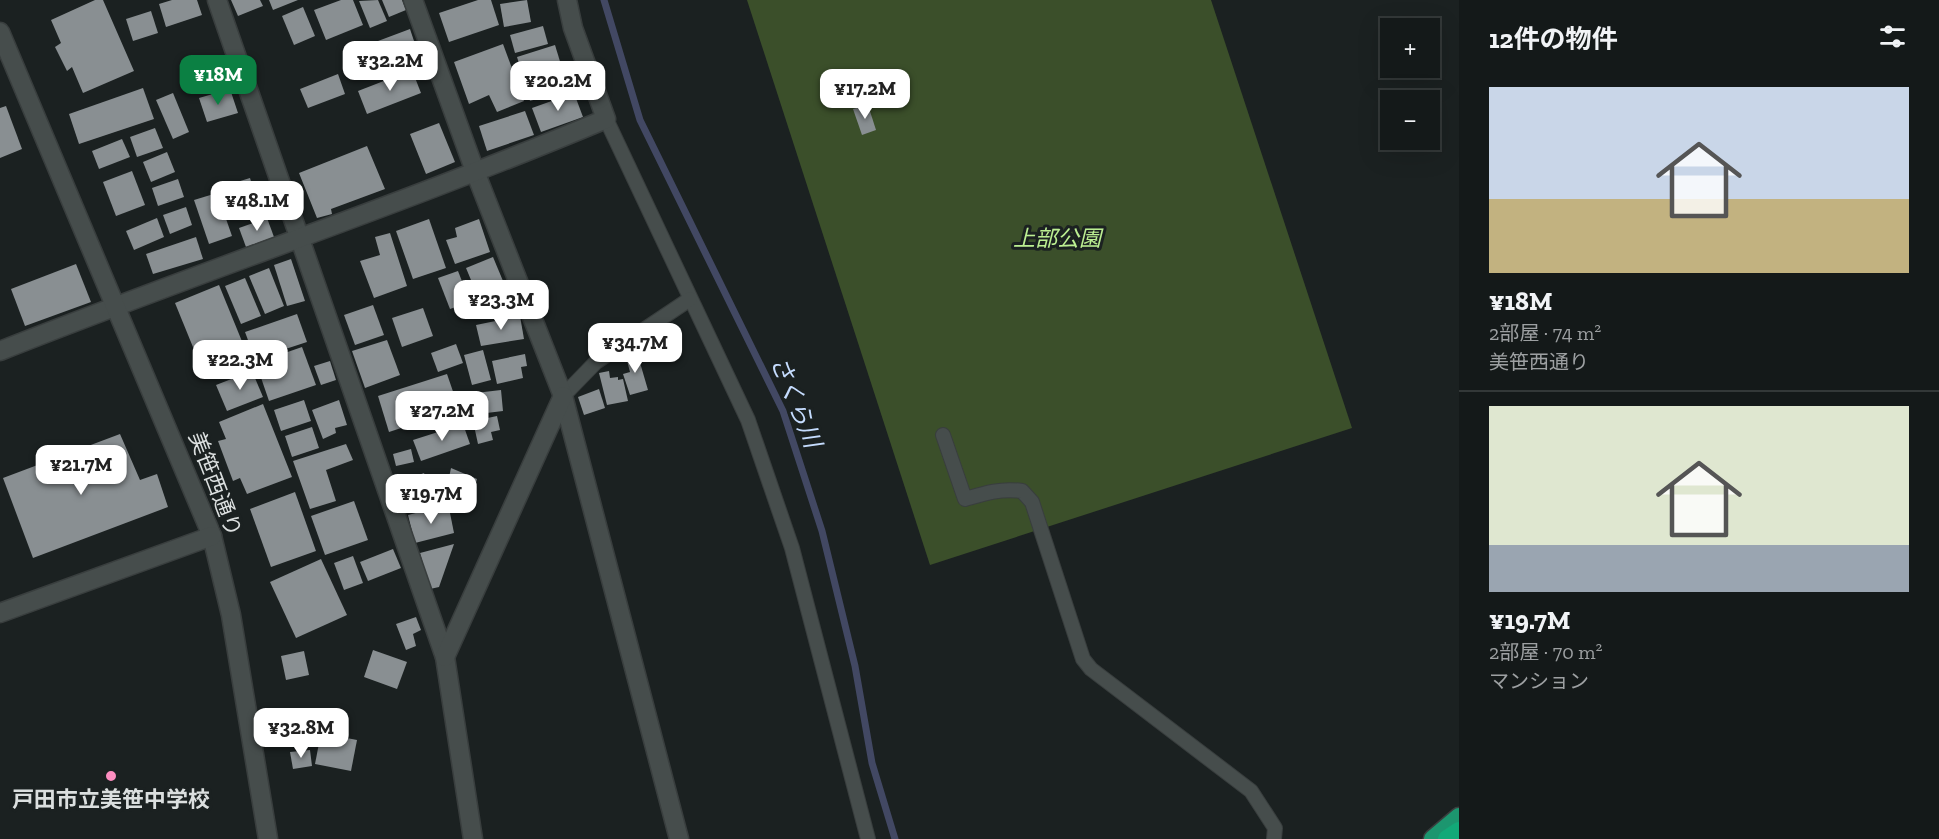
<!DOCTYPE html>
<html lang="ja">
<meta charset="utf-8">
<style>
:root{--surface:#141919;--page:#1d2222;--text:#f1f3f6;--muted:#9da0a2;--line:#333838;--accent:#0b8043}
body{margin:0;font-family:"Zilla Slab","Noto Sans JP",serif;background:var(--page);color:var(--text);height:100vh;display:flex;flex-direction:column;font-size:22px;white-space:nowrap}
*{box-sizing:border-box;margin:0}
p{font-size:20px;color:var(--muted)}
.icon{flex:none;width:33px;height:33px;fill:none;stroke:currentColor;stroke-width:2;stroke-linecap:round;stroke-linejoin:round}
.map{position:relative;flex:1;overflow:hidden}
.sheet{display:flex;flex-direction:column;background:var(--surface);width:480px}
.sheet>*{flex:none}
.fabs{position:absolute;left:1380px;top:18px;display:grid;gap:12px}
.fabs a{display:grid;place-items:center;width:60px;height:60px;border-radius:0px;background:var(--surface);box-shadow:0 6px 24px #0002,0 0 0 2px var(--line);font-size:30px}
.price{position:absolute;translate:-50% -51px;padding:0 14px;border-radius:12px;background:#fff;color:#222;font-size:20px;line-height:39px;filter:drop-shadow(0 2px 3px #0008)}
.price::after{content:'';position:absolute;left:50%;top:36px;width:18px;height:14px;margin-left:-9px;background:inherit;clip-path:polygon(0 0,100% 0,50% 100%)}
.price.current{background:var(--accent);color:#fff}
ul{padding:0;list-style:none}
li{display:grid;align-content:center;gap:12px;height:318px;padding:0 30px}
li+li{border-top:2px solid var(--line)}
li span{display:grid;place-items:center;height:186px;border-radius:0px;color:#555}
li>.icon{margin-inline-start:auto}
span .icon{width:108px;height:108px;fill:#fffc;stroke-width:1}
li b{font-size:26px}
h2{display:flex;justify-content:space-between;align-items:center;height:72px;padding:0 30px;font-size:26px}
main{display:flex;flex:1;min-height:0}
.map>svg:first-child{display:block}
</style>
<main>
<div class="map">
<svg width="1459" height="839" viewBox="0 0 1459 839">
<rect width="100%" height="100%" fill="#1b2121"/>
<!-- green -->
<path fill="#3b4f2a" d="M747 0H1211L1352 428 930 565Z"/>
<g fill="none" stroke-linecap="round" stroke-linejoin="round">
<!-- stream -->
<path stroke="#424863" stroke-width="7" d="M604 0 640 120 783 411 822 531 855 666 872 763 895 839"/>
</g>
<!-- building -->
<g fill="#898f92">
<path d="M95 0H103L134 71 83 93 72 67 67 71 55 47 61 43 51 20Z"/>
<path d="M172 0H197L202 15 166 27 159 4Z"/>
<path d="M231 0H260L263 6 238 16Z"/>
<path d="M269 0H298L273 10Z"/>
<path d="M341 0H353L363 25 326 40 314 10Z"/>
<path d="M378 0 387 21 370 28 359 1Z"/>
<path d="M382 0H402L406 10 389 17Z"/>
<path d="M478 0H491L499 25 449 42 439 13Z"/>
<path d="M527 0 531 22 504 27 500 4Z"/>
<path d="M303 7 315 36 294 45 282 16Z"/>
<path d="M151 11 158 33 133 41 126 19Z"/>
<path d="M543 26 548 44 515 53 510 35Z"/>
<path d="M410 29 416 47 407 51 411 56 388 66 378 41Z"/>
<path d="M503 44 524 101 497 112 489 95 469 104 454 62Z"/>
<path d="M555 45 562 68 524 79 517 57Z"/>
<path d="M412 70 421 93 367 114 358 91Z"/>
<path d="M566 73 571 89 530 101 525 85Z"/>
<path d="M338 74 345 94 308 108 300 89Z"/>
<path d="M143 88 154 119 79 144 69 114Z"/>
<path d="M230 89 238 113 207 122 199 98Z"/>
<path d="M173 93 189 132 173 139 156 100Z"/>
<path d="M574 93 583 117 541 132 532 108Z"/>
<path d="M868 105 876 130 862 135 853 109Z"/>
<path d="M6 106 22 149 0 158V108Z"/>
<path d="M525 111 534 135 487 151 479 126Z"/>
<path d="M439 123 455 162 426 174 410 134Z"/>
<path d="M155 128 163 148 137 157 130 137Z"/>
<path d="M122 139 130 157 99 169 92 151Z"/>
<path d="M367 146 385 189 331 209 332 214 317 218 299 173Z"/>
<path d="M167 152 175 172 151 182 143 162Z"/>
<path d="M132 171 145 205 116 216 103 182Z"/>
<path d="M250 178 259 208 233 216 224 186Z"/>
<path d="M178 179 184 197 158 206 152 188Z"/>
<path d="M217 193 232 236 209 244 194 200Z"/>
<path d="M186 207 192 225 170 234 163 215Z"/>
<path d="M157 218 164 237 134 250 126 231Z"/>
<path d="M267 218 274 237 246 247 239 228Z"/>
<path d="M429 219 446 268 413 279 396 231Z"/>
<path d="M479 219 490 252 455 264 446 240 457 237 455 228Z"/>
<path d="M390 233 407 286 374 298 360 261 380 255 375 237Z"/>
<path d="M196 237 203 259 153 274 146 254Z"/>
<path d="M493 257 508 293 481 304 466 268Z"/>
<path d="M291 259 305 301 287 306 274 265Z"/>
<path d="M76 264 91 302 25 326 11 289Z"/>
<path d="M269 268 284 306 265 314 249 276Z"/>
<path d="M458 271 470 302 450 309 438 278Z"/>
<path d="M245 278 261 316 241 324 225 286Z"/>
<path d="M219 285 250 361 206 379 175 303Z"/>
<path d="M373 305 384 335 355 345 344 315Z"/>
<path d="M423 308 433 336 402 347 392 318Z"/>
<path d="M297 314 307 342 255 359 245 332Z"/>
<path d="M520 316 524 339 481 346 476 325Z"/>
<path d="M387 340 400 375 365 388 352 351Z"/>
<path d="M456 344 463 363 438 372 431 353Z"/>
<path d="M302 347 316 385 269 401 256 363Z"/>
<path d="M636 349 648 390 630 395 623 374 630 372 625 353Z"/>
<path d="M483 350 491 380 472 385 464 355Z"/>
<path d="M525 354 527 366 521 367 523 378 497 384 492 361Z"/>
<path d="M330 361 336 380 321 385 314 366Z"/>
<path d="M252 371 263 397 227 411 216 385Z"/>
<path d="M609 371 610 378 618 377V380L623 379 628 401 607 405 599 373Z"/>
<path d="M447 374 459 409 389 432 378 396Z"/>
<path d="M599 389 605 408 584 415 578 397Z"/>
<path d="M501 390 503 411 470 415 467 394Z"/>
<path d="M304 400 311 421 281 431 274 410Z"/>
<path d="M339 400 347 425 335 428 336 433 323 439 312 410Z"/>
<path d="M263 404 292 477 247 494 240 478 233 481 218 441 226 439 219 422Z"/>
<path d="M497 416 500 430 491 432 493 440 478 444 473 421Z"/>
<path d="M463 424 470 444 421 461 413 440Z"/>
<path d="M312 427 319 448 292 457 285 436Z"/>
<path d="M120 434 140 480 157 474 168 507 33 558 3 478Z"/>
<path d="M346 444 353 460 326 470 336 501 310 509 293 461Z"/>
<path d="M411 449 414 462 396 466 393 454Z"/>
<path d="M451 468 477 479 469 512 443 506Z"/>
<path d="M424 473 432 494 404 503 397 483Z"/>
<path d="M295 492 316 551 271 567 250 509Z"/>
<path d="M354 501 368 540 325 555 311 516Z"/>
<path d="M431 509 450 513 454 533 415 543 408 515Z"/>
<path d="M454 544 439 587 430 589 420 553Z"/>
<path d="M393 549 401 568 368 581 360 562Z"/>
<path d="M353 556 363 583 344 590 334 563Z"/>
<path d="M321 559 347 615 296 638 270 582Z"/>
<path d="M416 617 421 630 413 634 416 646 406 650 396 624Z"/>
<path d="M373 650 407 662 397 689 364 677Z"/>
<path d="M304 651 309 675 286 680 281 656Z"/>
<path d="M321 733 357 740 351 771 315 764Z"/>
<path d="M310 750 312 766 293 769 290 752Z"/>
</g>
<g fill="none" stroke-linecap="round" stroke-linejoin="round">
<defs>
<g id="service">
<path d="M606 119 748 420 792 548 868 839"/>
<path d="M563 396 596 362 690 299"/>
<path d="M943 435 965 499C985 493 1001 488 1022 491L1032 502 1083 659 1091 669 1251 791 1275 828 1274 839"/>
</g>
<g id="minor">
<path d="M217 0 445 657 473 839"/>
<path d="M413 0 476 174 563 396 679 839"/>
<path d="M0 351C202 271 406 203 606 119L573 28 567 0"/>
<path d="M445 657 563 396"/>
</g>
<g id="tertiary">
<path d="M0 32 212 536 231 615 268 839"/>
<path d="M0 613 212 536"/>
</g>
<path id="trunk" d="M1433 839 1459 817"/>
<path id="motorway" d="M1447 839 1459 831"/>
</defs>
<!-- service casing -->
<use href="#service" stroke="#393e3e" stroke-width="16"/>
<!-- minor casing -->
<use href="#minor" stroke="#393e3e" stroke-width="21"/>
<!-- tertiary casing -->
<use href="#tertiary" stroke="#393e3e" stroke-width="21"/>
<!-- trunk casing -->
<use href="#trunk" stroke="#393e3e" stroke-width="21"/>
<!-- motorway casing -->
<use href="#motorway" stroke="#393e3e" stroke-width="21"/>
<!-- service -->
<use href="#service" stroke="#464d4c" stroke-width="14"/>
<!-- minor -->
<use href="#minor" stroke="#464d4c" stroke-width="18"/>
<!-- tertiary -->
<use href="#tertiary" stroke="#464d4c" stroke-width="18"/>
<!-- trunk -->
<use href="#trunk" stroke="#1c966f" stroke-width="18"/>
<!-- motorway -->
<use href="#motorway" stroke="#12a978" stroke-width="18"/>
</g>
<!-- markers -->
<circle fill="#fd8ec0" stroke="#1b2121" stroke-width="2" cx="111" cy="776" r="6"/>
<g text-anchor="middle" stroke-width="6" stroke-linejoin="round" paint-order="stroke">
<!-- park labels -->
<g font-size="22" font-style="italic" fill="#bcef92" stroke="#1b2121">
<text x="1057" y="246">上部公園</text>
</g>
<!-- street labels -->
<g font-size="22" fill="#dbdfdf" stroke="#1b2121">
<text transform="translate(216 484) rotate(69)" y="8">美笹西通り</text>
</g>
<!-- poi labels -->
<g font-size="22" font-weight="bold" fill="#dbdfdf" stroke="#1b2121">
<text x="111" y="807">戸田市立美笹中学校</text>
</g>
<!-- water labels -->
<g font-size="24" font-style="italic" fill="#c5dcfe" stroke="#1b2121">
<text transform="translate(796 402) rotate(68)" y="8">さくら川</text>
</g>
</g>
</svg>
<div class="fabs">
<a>+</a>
<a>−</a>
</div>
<b class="price" style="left:390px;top:92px">¥32.2M</b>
<b class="price current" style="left:218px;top:106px">¥18M</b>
<b class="price" style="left:558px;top:112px">¥20.2M</b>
<b class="price" style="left:865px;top:120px">¥17.2M</b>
<b class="price" style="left:257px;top:232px">¥48.1M</b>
<b class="price" style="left:501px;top:331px">¥23.3M</b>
<b class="price" style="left:635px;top:374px">¥34.7M</b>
<b class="price" style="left:240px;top:391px">¥22.3M</b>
<b class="price" style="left:442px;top:442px">¥27.2M</b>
<b class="price" style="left:81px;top:496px">¥21.7M</b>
<b class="price" style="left:431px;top:525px">¥19.7M</b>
<b class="price" style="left:301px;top:759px">¥32.8M</b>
</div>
<section class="sheet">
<h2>12件の物件<svg class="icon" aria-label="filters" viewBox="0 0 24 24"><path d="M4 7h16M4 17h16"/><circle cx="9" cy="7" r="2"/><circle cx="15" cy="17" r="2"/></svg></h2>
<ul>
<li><span style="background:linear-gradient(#c9d6e8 60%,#c2b280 0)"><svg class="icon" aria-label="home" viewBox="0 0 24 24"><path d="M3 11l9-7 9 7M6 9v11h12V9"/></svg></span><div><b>¥18M</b><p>2部屋 · 74 m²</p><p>美笹西通り</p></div></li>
<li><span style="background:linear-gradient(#dfe7d0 75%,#9aa5b1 0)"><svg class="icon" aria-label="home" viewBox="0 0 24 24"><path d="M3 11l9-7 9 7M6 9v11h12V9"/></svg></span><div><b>¥19.7M</b><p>2部屋 · 70 m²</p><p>マンション</p></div></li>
</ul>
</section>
</main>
